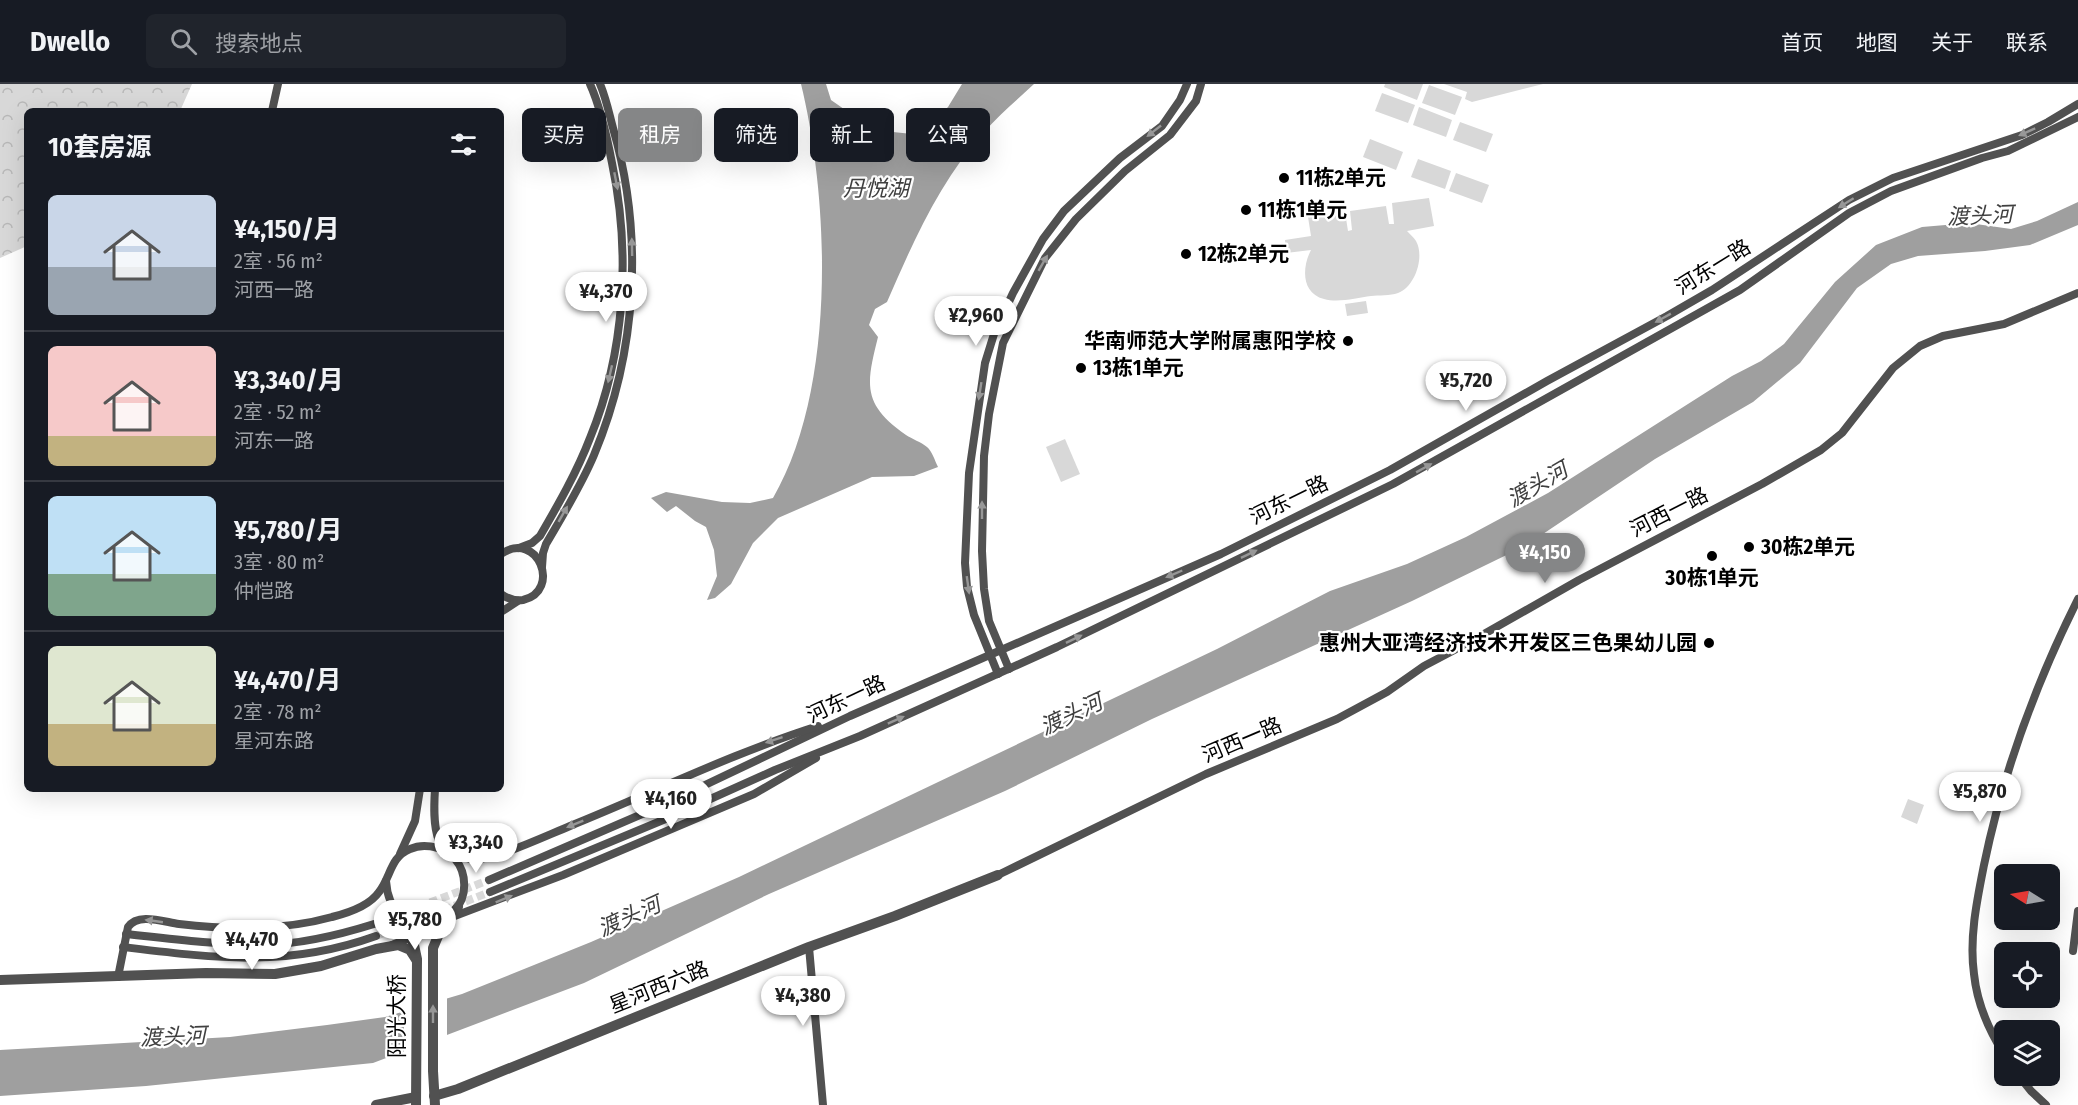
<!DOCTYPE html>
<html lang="zh">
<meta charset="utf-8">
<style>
:root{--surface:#171b24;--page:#20242c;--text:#f1f3f6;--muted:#9ea1a6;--line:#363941;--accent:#858687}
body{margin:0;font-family:"Fira Sans Condensed","Noto Sans SC",sans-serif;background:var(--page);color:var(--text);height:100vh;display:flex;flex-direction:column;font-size:22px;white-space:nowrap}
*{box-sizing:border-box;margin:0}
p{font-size:20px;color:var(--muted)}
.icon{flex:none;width:33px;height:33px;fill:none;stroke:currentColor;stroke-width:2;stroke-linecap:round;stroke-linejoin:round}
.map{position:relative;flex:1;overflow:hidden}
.drawer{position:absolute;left:24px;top:24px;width:480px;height:684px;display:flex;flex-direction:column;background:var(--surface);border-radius:9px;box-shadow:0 6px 24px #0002}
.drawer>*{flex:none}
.guide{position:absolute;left:522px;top:24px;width:570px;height:54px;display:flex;gap:12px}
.needle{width:39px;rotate:281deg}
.tools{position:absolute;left:1994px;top:780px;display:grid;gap:12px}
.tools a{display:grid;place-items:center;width:66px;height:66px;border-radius:9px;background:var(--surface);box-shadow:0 6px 24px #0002;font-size:30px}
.price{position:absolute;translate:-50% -51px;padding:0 14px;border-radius:21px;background:#fff;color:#222;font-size:20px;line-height:39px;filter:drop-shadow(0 2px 3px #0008)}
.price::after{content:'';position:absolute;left:50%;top:36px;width:18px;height:14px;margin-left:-9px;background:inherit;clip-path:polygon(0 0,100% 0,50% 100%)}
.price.active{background:var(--accent);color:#fff}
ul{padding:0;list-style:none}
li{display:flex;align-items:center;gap:18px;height:150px;padding:0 24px}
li+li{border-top:2px solid var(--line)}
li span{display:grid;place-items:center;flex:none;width:168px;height:120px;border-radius:9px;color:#555}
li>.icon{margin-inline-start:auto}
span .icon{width:72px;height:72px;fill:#fffc;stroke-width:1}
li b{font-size:26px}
h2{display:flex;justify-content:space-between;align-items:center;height:72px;padding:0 24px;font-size:26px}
.pill{padding:0 21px;border-radius:9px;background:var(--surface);box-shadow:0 6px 24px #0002;font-size:21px;line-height:54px}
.pill.active{background:var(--accent);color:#fff}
header{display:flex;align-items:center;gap:36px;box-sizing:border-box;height:84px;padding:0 30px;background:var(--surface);border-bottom:2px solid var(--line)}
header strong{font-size:28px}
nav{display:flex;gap:33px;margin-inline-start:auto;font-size:21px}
.search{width:420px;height:54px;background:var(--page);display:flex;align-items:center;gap:15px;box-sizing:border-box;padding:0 21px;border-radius:9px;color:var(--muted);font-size:22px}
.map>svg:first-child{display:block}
</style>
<header>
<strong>Dwello</strong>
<div class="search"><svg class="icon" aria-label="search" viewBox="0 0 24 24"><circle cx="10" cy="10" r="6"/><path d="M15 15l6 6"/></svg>搜索地点</div>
<nav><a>首页</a><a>地图</a><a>关于</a><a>联系</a></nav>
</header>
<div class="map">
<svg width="2078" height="1021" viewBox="0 0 2078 1021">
<defs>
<pattern id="forest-crowns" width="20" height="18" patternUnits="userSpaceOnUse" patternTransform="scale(1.5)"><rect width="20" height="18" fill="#d8d8d8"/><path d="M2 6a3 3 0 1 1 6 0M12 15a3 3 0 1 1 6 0" fill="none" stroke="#b8b8b8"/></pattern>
</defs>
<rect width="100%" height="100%" fill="#fff"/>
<!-- grass -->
<g fill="#d8d8d8">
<path d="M1385 0H1423L1417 16 1384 3Z"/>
<path d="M1444 0H1543L1472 18 1465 15 1467 8Z"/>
<path d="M1429 1 1462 13 1455 31 1422 19Z"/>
<path d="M1382 9 1415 21 1408 39 1375 27Z"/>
<path d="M1419 23 1452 36 1446 53 1413 41Z"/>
<path d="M1460 38 1493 50 1486 68 1453 56Z"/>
<path d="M1370 55 1403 68 1396 86 1363 73Z"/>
<path d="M1418 75 1451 87 1445 105 1411 93Z"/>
<path d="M1456 89 1489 101 1482 119 1449 107Z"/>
<path d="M1429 114 1434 142 1407 147C1410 150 1414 154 1416 157 1425 173 1415 203 1398 209 1390 212 1379 211 1371 212 1357 214 1338 219 1324 215 1301 209 1302 183 1311 166L1286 169 1285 156 1311 152 1308 133 1345 128 1348 147 1352 146 1350 127 1386 122 1389 140H1394L1392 119Z"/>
<path d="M1366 217 1368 229 1347 232 1345 220Z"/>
<path d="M1065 355 1080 390 1061 398 1046 363Z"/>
<path d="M1908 715 1924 721 1917 740 1901 733Z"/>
</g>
<!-- forest -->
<path fill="url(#forest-crowns)" d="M0 0H192L180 27H27V162L0 174Z"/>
<!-- water -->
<g fill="#9f9f9f">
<path d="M801 0H826L831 16 874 46 912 50 930 41 948 23 962 0H1034C1017 16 999 31 984 48 940 97 913 158 887 218L875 225 869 241 878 253C866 301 862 320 906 351 912 355 921 358 927 363 932 367 935 377 938 383L914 392 872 393 778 434 753 459 731 500 715 514 707 516 717 492 714 466 706 443 695 437 676 422 667 428 651 414 666 408 722 418 750 419 773 414C836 306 830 119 801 0Z"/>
<path d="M2078 118V141L2030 161 1985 167 1918 172 1891 180 1857 204 1800 279 1753 318 1655 375 1525 462 1412 517 1152 635 1005 707 769 810 584 899 373 979 146 1002 0 1012V966L230 953 327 941 385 933 462 910 591 858 739 793 1217 565 1330 507 1407 480 1466 453 1548 409 1732 292 1761 277 1784 260 1835 198 1876 161 1922 143 1969 139 2011 145 2037 137Z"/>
</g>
<!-- pier -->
<path fill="#fff" d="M447 911V955L404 971V924Z"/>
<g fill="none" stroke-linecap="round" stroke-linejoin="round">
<!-- minor-tunnel -->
<g stroke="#d9d9d9" stroke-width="8" stroke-dasharray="8 4" stroke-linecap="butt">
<path d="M374 840 489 796"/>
<path d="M376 852 490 808"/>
</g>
<!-- minor -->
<g stroke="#515151" stroke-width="8">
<path d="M272 27 278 0"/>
<path d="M519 464 532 459 540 452C558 421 577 388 590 354 625 269 631 169 612 79 607 53 601 24 590 0"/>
<path d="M501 470C538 445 562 507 523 516 515 517 508 515 501 510"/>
<path d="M542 483 543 469 546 460C563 431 581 402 594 371 637 268 644 151 613 44 609 29 606 14 600 0"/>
<path d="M501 528 518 517"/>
<path d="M1009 585 989 537 984 505 982 467 984 372 989 330 1003 259 1045 174 1076 135 1125 87 1170 51 1196 17 1201 0"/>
<path d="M998 590 974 531 967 503 965 479 969 389 985 279 994 250 1013 209 1043 155 1064 127 1120 74 1162 42 1180 16 1187 0"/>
<path d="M435 705C434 721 433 742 439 757 443 764 449 769 455 775 467 789 468 813 454 827"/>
<path d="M400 770 415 737 420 705"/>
<path d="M998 791 1206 690 1337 635 1387 608 1424 582 1477 554 1579 496 1762 400 1821 366 1842 349 1893 284 1920 262 1943 252 2004 240 2078 209"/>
<path d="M489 796 663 721 850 632 1221 470 1390 386 1547 297 1667 232 1712 206 1849 116 1893 94 2022 51 2048 38 2078 20"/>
<path d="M386 797C388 826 405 844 436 839"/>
<path d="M490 808 668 734 775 686 860 652 1057 563 1393 400 1740 206 1849 129 1891 107 1982 74 2008 67 2078 33"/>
<path d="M126 850C171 855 218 861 264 861 301 860 339 851 374 840"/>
<path d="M392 861 422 849 439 838 563 791 754 710 816 674"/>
<path d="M123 863C214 874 287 884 376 852"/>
<path d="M809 863 823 1021"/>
<path d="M2073 867 2078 827"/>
<path d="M118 893 128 843C138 828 164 838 179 840 230 846 282 847 332 833 348 829 370 821 379 808 391 793 390 773 410 765 432 755 450 772 471 775 480 776 489 773 498 771 522 763 546 752 570 742 652 709 733 669 818 642"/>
<path d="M2004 970C1988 945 1977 919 1974 890 1969 854 1977 816 1984 781 2003 689 2036 599 2078 515"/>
<path d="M2019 992 2031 1007 2046 1021"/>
</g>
<!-- tertiary -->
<g stroke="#515151" stroke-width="10">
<path d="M401 832 414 861 417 875 416 1021"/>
<path d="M0 896 206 889 275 890 321 882 376 865 398 861 410 866 417 877"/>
<path d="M434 1012 458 1005 809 863 895 832 998 791"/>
<path d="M376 1021 416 1013"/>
<path d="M435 1021 433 987V864L441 845 458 823"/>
</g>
</g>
<!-- one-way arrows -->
<defs><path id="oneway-solid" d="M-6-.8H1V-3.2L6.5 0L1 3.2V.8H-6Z" transform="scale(1.5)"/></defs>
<g fill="#979797">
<use href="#oneway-solid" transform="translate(1154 47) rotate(142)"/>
<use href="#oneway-solid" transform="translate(2027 48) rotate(156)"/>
<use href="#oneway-solid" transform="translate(616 97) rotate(79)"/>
<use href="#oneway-solid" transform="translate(1846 119) rotate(148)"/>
<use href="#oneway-solid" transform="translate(632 163) rotate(-91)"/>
<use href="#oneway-solid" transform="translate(1043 179) rotate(-60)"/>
<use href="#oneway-solid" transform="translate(1663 234) rotate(151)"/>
<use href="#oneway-solid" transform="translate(610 290) rotate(103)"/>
<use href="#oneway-solid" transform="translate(980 307) rotate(99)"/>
<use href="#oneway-solid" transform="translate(1424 384) rotate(-29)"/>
<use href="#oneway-solid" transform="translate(982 426) rotate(-90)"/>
<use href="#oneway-solid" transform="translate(563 430) rotate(-60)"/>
<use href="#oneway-solid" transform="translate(1249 470) rotate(-26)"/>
<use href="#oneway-solid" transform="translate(1174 490) rotate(157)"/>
<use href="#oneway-solid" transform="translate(968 501) rotate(82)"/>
<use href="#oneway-solid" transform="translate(1074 555) rotate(-26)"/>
<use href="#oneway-solid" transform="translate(896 636) rotate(-24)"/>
<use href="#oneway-solid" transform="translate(774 656) rotate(162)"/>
<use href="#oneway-solid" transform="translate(575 740) rotate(158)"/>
<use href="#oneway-solid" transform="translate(504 815) rotate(-22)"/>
<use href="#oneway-solid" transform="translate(154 837) rotate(-172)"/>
<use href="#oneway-solid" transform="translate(433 930) rotate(-90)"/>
</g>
<!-- markers -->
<g fill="#000" stroke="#fff" stroke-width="2">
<circle cx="1284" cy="94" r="6"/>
<circle cx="1246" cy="126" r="6"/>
<circle cx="1186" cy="170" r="6"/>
<circle cx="1348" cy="257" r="6"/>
<circle cx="1081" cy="284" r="6"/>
<circle cx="1749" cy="463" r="6"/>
<circle cx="1712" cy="472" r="6"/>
<circle cx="1709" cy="559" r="6"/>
</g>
<g text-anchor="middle" stroke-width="4.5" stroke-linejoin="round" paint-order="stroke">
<!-- poi labels -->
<g font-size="21" font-weight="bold" fill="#000" stroke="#fff" text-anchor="start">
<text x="1296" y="101">11栋2单元</text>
<text x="1258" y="133">11栋1单元</text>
<text x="1198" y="177">12栋2单元</text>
<text x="1336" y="264" text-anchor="end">华南师范大学附属惠阳学校</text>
<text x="1093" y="291">13栋1单元</text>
<text x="1761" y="470">30栋2单元</text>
<text x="1712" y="501" text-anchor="middle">30栋1单元</text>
<text x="1697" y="566" text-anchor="end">惠州大亚湾经济技术开发区三色果幼儿园</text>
</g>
<!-- street labels -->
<g font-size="21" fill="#000" stroke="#fff">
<text transform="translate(1713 183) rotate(-32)" y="7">河东一路</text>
<text transform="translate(1289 416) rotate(-26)" y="7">河东一路</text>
<text transform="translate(1669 428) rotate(-27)" y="7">河西一路</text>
<text transform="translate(846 615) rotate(-25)" y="7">河东一路</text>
<text transform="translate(1242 656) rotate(-23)" y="7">河西一路</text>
<text transform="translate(659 903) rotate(-22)" y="7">星河西六路</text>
<text transform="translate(397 932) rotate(-90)" y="7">阳光大桥</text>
</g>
<!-- water labels -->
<g font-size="22" font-style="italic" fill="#404040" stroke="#fff">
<text x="876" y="112">丹悦湖</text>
<text transform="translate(1980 131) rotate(-2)" y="8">渡头河</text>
<text transform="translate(1537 400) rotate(-30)" y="8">渡头河</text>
<text transform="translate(1071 630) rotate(-25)" y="8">渡头河</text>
<text transform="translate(629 832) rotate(-24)" y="8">渡头河</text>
<text transform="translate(173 952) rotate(-2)" y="8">渡头河</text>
</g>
</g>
</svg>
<div class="tools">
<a><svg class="needle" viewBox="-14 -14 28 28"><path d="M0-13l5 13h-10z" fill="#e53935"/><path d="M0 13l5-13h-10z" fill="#9ea1a6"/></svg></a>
<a><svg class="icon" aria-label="locate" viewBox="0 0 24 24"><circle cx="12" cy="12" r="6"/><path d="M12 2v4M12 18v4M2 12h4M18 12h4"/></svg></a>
<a><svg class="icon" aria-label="layers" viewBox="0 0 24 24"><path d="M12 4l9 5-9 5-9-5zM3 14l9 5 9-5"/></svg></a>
</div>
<b class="price" style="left:606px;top:239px">¥4,370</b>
<b class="price" style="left:976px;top:263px">¥2,960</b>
<b class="price" style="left:1466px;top:328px">¥5,720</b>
<b class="price active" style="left:1545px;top:500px">¥4,150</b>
<b class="price" style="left:1980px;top:739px">¥5,870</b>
<b class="price" style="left:671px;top:746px">¥4,160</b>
<b class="price" style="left:476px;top:790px">¥3,340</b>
<b class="price" style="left:415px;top:867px">¥5,780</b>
<b class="price" style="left:252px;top:887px">¥4,470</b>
<b class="price" style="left:803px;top:943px">¥4,380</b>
<div class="guide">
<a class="pill">买房</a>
<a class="pill active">租房</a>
<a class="pill">筛选</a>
<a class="pill">新上</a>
<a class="pill">公寓</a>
</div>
<section class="drawer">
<h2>10套房源<svg class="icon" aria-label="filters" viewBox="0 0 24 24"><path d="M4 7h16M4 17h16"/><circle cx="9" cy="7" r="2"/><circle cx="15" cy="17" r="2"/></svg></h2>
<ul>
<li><span style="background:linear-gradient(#c9d6e8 60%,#9aa5b1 0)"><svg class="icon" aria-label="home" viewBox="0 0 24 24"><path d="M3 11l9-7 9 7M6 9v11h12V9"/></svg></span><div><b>¥4,150/月</b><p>2室 · 56 m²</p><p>河西一路</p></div></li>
<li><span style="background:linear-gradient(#f6c9c9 75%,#c2b280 0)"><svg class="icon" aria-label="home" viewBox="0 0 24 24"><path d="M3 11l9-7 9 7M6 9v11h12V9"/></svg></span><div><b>¥3,340/月</b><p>2室 · 52 m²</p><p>河东一路</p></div></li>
<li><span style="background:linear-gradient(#bfe0f5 65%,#7fa58c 0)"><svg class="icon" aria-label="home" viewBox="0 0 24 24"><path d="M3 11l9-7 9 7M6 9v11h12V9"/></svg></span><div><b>¥5,780/月</b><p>3室 · 80 m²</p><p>仲恺路</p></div></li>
<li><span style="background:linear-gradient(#dfe7d0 65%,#c2b280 0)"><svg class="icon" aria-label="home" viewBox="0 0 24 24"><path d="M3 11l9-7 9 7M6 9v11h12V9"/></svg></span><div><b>¥4,470/月</b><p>2室 · 78 m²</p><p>星河东路</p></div></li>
</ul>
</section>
</div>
